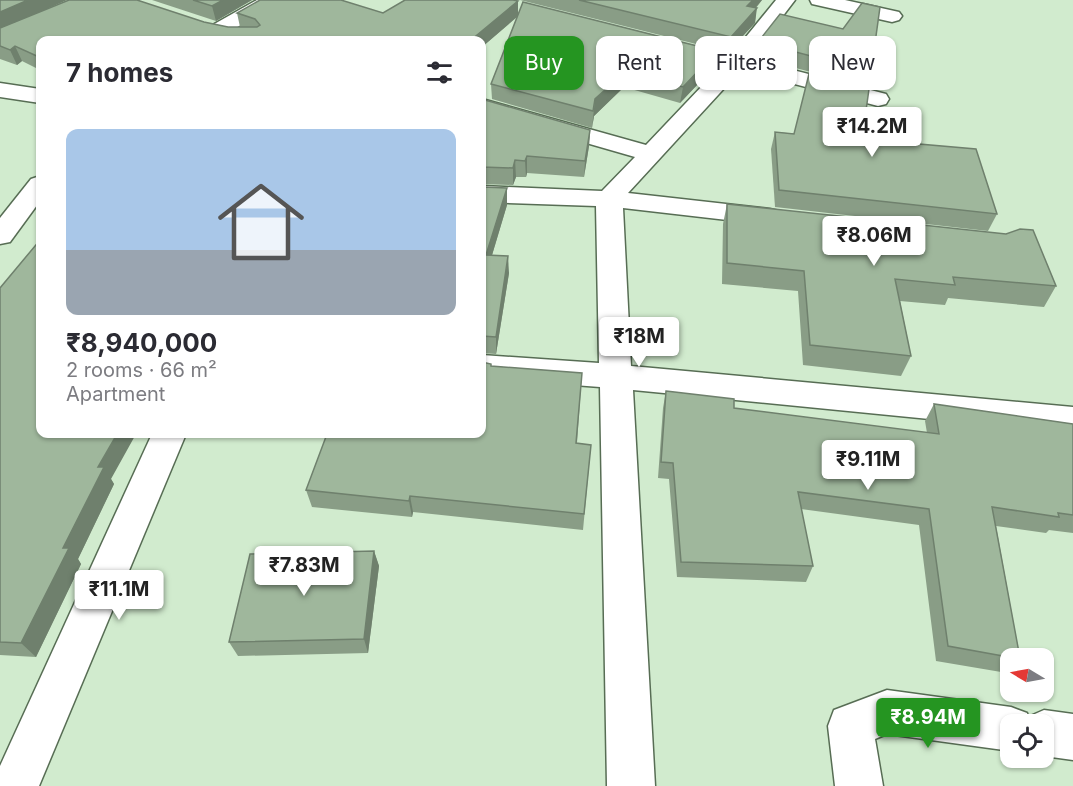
<!DOCTYPE html>
<meta charset="utf-8">
<style>
:root{--surface:#fff;--page:#f2f2f3;--text:#2b2b33;--muted:#7c7c81;--line:#e1e1e2;--accent:#259521}
body{margin:0;font-family:Inter,sans-serif;background:var(--page);color:var(--text);height:100vh;display:flex;flex-direction:column;font-size:22px;white-space:nowrap}
*{box-sizing:border-box;margin:0}
p{font-size:20px;color:var(--muted)}
.icon{flex:none;width:33px;height:33px;fill:none;stroke:currentColor;stroke-width:2;stroke-linecap:round;stroke-linejoin:round}
.map{position:relative;flex:1;overflow:hidden}
.drawer{position:absolute;left:36px;top:36px;width:450px;height:402px;display:flex;flex-direction:column;background:var(--surface);border-radius:12px;box-shadow:0 2px 4px #0004}
.drawer>*{flex:none}
.hud{position:absolute;left:504px;top:36px;width:478px;height:54px;display:flex;gap:12px}
.needle{width:39px;rotate:280deg}
.tools{position:absolute;left:1000px;top:648px;display:grid;gap:12px}
.tools a{display:grid;place-items:center;width:54px;height:54px;border-radius:12px;background:var(--surface);box-shadow:0 2px 4px #0004;font-size:30px}
.price{position:absolute;translate:-50% -51px;padding:0 14px;border-radius:6px;background:#fff;color:#222;font-size:20px;line-height:39px;filter:drop-shadow(0 2px 3px #0008)}
.price::after{content:'';position:absolute;left:50%;top:36px;width:18px;height:14px;margin-left:-9px;background:inherit;clip-path:polygon(0 0,100% 0,50% 100%)}
.price.active{background:var(--accent);color:#fff}
ul{padding:0;list-style:none}
li{display:grid;align-content:center;gap:12px;height:318px;padding:0 30px}
li+li{border-top:2px solid var(--line)}
li span{display:grid;place-items:center;height:186px;border-radius:12px;color:#555}
li>.icon{margin-inline-start:auto}
span .icon{width:108px;height:108px;fill:#fffc;stroke-width:1}
li b{font-size:26px}
h2{display:flex;justify-content:space-between;align-items:center;height:72px;padding:0 30px;font-size:26px}
.pill{padding:0 21px;border-radius:12px;background:var(--surface);box-shadow:0 2px 4px #0004;font-size:21px;line-height:54px}
.pill.active{background:var(--accent);color:#fff}
.map>svg:first-child{display:block}
</style>
<div class="map">
<svg width="1073" height="786" viewBox="0 0 1073 786">
<rect width="100%" height="100%" fill="#d1ebce"/>
<g fill="none" stroke-linecap="round" stroke-linejoin="round">
<defs>
<g id="minor">
<path d="M257 0H280L278 4 223 35H209L206 31 209 27Z"/>
<path d="M776 0H795L750 59 886 94 889 99 886 104 878 106 741 70 628 193 770 209 779 211 783 217 779 223 770 225 623 208 631 366 1073 407V433L633 390 655 786H607L600 387 482 378V355L599 363 596 206 482 202V186L602 191 635 157 482 113V99L646 145 722 65 710 61 706 57 710 53 717 51 732 54Z"/>
<path d="M810 0H845L899 12 902 16 899 20 892 22 812 4Z"/>
<path d="M0 83 40 89V103L0 97Z"/>
<path d="M40 176V201L10 242 0 244V218L31 179Z"/>
<path d="M152 434H186L39 786H0V766Z"/>
<path d="M887 690 1011 707 1027 713 1028 717 1044 710 1073 714V760L1044 756V724H1011V751L887 734 875 739 883 786H835L828 726 834 710Z"/>
</g>
</defs>
<!-- minor casing -->
<use href="#minor" stroke="#576d54" stroke-width="3"/>
<!-- minor -->
<use href="#minor" fill="#fff" fill-rule="evenodd"/>
</g>
<!-- wall -->
<g fill="#899d86">
<path d="M0 0 43 11 204 22 228 27H240L237 13H383L518 1V14L717 51 715 66 680 103 624 87 594 116 592 128 492 99 491 84 517 17 482 47V40H40V70L22 61 17 65 0 59Z"/>
<path d="M152 0H252L216 21Z"/>
<path d="M520 0H762L756 8 755 23 728 52Z"/>
<path d="M758 42 871 72 867 87 755 57Z"/>
<path d="M482 109 590 130 589 146 584 177 527 173 526 177H516L513 185 482 184Z"/>
<path d="M775 132 862 139 997 214 988 231 775 207 771 149Z"/>
<path d="M482 187 507 205 492 255 509 273 496 354 482 353Z"/>
<path d="M727 204 1056 286 1044 307 948 298 945 305 900 301 911 356 901 376 803 365 798 291 722 284 723 224Z"/>
<path d="M0 288 114 484 78 559 81 564 36 657 0 655Z"/>
<path d="M491 366 582 373 577 443 591 445 583 530 413 512 412 517 312 507 306 490Z"/>
<path d="M666 391 734 408 927 433 925 421 934 404 1073 424V533L1049 530 1046 533 996 526 1020 658H1011V669L1007 673 936 661 919 525 801 509 813 566 806 582 677 577 669 479 658 478 663 408Z"/>
<path d="M374 551 379 566 368 653 238 656 229 642Z"/>
</g>
<!-- shaded-wall -->
<g fill="#6f806d">
<path d="M28 0H67L0 30V12Z"/>
<path d="M223 0H252L216 21 212 6Z"/>
<path d="M753 0H762L745 20 747 6Z"/>
<path d="M518 1V16L482 47V40H471Z"/>
<path d="M757 8 755 23 728 52 731 37Z"/>
<path d="M15 46 22 61 17 65 10 50Z"/>
<path d="M717 51 715 66 680 103 683 87Z"/>
<path d="M626 71 624 87 594 116 592 128 595 99Z"/>
<path d="M590 130 589 146 584 177 585 161Z"/>
<path d="M527 156V173L526 177 525 161Z"/>
<path d="M515 160 516 177 513 185V168Z"/>
<path d="M507 188V205L487 272 486 255Z"/>
<path d="M508 256 509 273 496 354V337Z"/>
<path d="M117 434H136L111 479 114 484 78 559 81 564 36 657 21 643 98 467Z"/>
<path d="M410 496 413 512 412 517 409 501Z"/>
<path d="M374 551 379 566 368 653 364 639Z"/>
</g>
<!-- building -->
<g fill="#9fb79c" stroke="#6f806d" stroke-width="1.5">
<path d="M0 0H28L0 12Z"/>
<path d="M69 0H137L204 22 228 27H257L260 25 255 19 237 13 260 0H341L383 13 405 0H513L518 1 471 40H40V56L39 57 15 46 10 50 0 46V28Z"/>
<path d="M193 0H223L212 6Z"/>
<path d="M579 0H753L747 6 757 8 731 37Z"/>
<path d="M523 2 717 51 683 87 626 71 595 99 593 111 491 84Z"/>
<path d="M862 3 880 7 871 72 758 42 780 14 843 29Z"/>
<path d="M809 74 869 89 862 139 976 149 997 214 779 190 775 132 794 134Z"/>
<path d="M485 100 590 130 585 161 527 156 525 161 515 160 513 168 482 167V109Z"/>
<path d="M482 187 507 188 486 255 508 256 496 337 482 336Z"/>
<path d="M727 204 1006 234 1020 229 1033 230 1056 286 953 277 955 285 895 279 911 356 810 345 804 271 727 263Z"/>
<path d="M40 240V434H117L98 467H104L63 548H69L21 643 0 642V288Z"/>
<path d="M482 362 491 364V366L582 373 576 443 591 445 584 514 410 496 409 501 306 490 327 434H482Z"/>
<path d="M666 391 734 399V408L939 434 934 404 1073 424V515L1058 513 1059 517 992 507 1020 658H1014L948 646 929 509 798 492 813 566 681 562 673 463 661 462Z"/>
<path d="M374 551 364 639 229 642 250 554Z"/>
</g>
</svg>
<div class="tools">
<a><svg class="needle" viewBox="-14 -14 28 28"><path d="M0-13l5 13h-10z" fill="#e53935"/><path d="M0 13l5-13h-10z" fill="#7c7c81"/></svg></a>
<a><svg class="icon" aria-label="locate" viewBox="0 0 24 24"><circle cx="12" cy="12" r="6"/><path d="M12 2v4M12 18v4M2 12h4M18 12h4"/></svg></a>
</div>
<b class="price" style="left:872px;top:158px">₹14.2M</b>
<b class="price" style="left:874px;top:267px">₹8.06M</b>
<b class="price" style="left:639px;top:368px">₹18M</b>
<b class="price" style="left:868px;top:491px">₹9.11M</b>
<b class="price" style="left:304px;top:597px">₹7.83M</b>
<b class="price" style="left:119px;top:621px">₹11.1M</b>
<b class="price active" style="left:928px;top:749px">₹8.94M</b>
<div class="hud">
<a class="pill active">Buy</a>
<a class="pill">Rent</a>
<a class="pill">Filters</a>
<a class="pill">New</a>
</div>
<section class="drawer">
<h2>7 homes<svg class="icon" aria-label="filters" viewBox="0 0 24 24"><path d="M4 7h16M4 17h16"/><circle cx="9" cy="7" r="2"/><circle cx="15" cy="17" r="2"/></svg></h2>
<ul>
<li><span style="background:linear-gradient(#a9c7e8 65%,#9aa5b1 0)"><svg class="icon" aria-label="home" viewBox="0 0 24 24"><path d="M3 11l9-7 9 7M6 9v11h12V9"/></svg></span><div><b>₹8,940,000</b><p>2 rooms · 66 m²</p><p>Apartment</p></div></li>
</ul>
</section>
</div>
